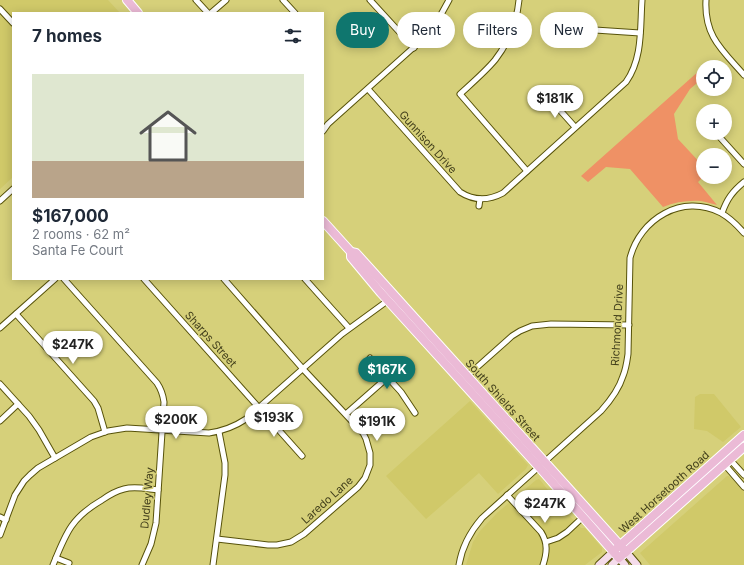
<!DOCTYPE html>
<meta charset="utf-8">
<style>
:root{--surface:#fff;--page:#f6f6f7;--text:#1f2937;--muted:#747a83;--accent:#0f766e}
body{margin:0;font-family:Inter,sans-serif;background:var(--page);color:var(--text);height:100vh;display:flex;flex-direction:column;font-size:15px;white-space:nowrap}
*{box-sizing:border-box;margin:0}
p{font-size:13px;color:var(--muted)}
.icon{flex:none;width:22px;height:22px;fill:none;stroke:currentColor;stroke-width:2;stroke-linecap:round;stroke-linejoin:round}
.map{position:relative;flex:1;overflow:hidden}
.sheet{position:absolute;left:12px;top:12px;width:312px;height:268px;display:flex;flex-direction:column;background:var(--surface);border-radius:0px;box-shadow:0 2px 10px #0003}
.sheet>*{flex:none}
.top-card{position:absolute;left:336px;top:12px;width:348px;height:36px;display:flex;gap:8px}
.fabs{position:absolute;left:696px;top:60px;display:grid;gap:8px}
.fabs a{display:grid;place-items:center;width:36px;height:36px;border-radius:50%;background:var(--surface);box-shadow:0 2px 10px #0003;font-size:20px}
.price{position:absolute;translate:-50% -34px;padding:0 9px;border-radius:14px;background:#fff;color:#222;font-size:13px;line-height:26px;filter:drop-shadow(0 1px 2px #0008)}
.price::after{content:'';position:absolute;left:50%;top:24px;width:12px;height:9px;margin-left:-6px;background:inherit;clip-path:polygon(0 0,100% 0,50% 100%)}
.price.current{background:var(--accent);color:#fff}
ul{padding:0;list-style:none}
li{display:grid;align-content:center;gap:8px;height:212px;padding:0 20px}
li span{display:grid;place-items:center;height:124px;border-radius:0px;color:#555}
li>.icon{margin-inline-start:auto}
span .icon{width:72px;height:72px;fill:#fffc;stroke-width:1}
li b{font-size:17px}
h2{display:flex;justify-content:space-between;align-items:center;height:48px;padding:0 20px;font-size:17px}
.pill{padding:0 14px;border-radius:18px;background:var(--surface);box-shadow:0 2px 10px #0003;font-size:14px;line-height:36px}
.pill.current{background:var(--accent);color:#fff}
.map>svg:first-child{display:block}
</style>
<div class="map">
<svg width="744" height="565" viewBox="0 0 744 565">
<rect width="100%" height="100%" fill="#d6d07a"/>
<!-- built -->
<g fill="#d0c969">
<path d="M0 0H108L120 13H13V177L0 189Z"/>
<path d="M700 394H714L741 427 723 442 707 431 694 429 695 397Z"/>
<path d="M470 401 528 465 526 469 498 494 479 473 426 519 386 476Z"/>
<path d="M727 476H729L744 492V565H650L640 553Z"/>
<path d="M539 479 541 481 561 507 581 528H585L602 548V552L585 565H466L473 542 480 531 497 513 536 480Z"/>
</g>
<!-- green -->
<path fill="#ef9165" d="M700 70 703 73V78L690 89 674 114 678 139 703 166V177L698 182 717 205C712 204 707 202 701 201 688 200 675 202 663 207L630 169 606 167 588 182 581 176Z"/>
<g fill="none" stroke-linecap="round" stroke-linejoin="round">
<defs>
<g id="street">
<path d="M196 0 208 13"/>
<path d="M283 0 295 13"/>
<path d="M370 0 414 48"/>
<path d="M519 0C517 21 508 43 495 60 485 72 472 83 460 94L527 171"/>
<path d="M706 0C704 36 722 50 744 75"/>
<path d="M0 9 13 23"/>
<path d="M211 13 226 0"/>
<path d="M580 29 640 33"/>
<path d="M368 89 460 192C474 201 488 201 503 193L626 82C643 58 640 28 642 0"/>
<path d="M549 98 575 127"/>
<path d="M323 131 328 124 423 39 438 20 449 0"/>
<path d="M716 133 744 164"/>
<path d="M0 201 13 189"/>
<path d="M479 206 480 199"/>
<path d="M722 213C727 199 732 192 744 182"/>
<path d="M64 279 157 383C161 389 163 395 164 402L156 523 151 544 142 565"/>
<path d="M144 279 302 456"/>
<path d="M305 279 349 328"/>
<path d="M16 314 94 401 98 408 105 432"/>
<path d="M0 328 55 279"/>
<path d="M370 358 401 392 415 413"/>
<path d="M466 377 512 336 520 331 532 326 551 324 629 325"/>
<path d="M0 384 29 416 39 430 55 458"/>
<path d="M346 414 388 377"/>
<path d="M0 421 18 404"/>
<path d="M724 453 744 475"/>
<path d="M719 458 744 487"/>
<path d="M507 495 541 532C548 543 547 553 543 565"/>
<path d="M0 517 6 520"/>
<path d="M0 535 15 495 24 481 30 475 38 468 91 437 108 431 127 428 209 433C223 431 234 427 246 419L342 334 390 299"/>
<path d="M217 539 268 545H277L291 542 304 534 358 487 365 478 370 465V453L366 439 363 433 303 369 224 279"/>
<path d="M546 542 558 538 567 532 583 517"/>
<path d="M56 558 69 563"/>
<path d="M53 565C66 533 71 518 102 500 109 495 116 491 124 489 135 486 147 489 158 490"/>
<path d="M213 565 225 475V463L219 432"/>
<path d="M459 565C462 546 470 532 482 518L601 411C610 401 619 389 623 376 626 369 627 361 628 354L630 258C640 219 682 193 721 213 730 218 737 225 744 233"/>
</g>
<g id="secondary">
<path d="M626 552 637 565"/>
<path d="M599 565 614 551"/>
<path d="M612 565 619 558 625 565"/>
</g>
<g id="primary">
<path d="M127 0 138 13"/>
<path d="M323 221 351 252V257L381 293 539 467 619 558 744 447"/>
<path d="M351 252 356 253 626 552"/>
<path d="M616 549 744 435"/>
</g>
</defs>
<!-- street casing -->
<use href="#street" stroke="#57520a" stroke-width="7"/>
<!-- secondary casing -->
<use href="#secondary" stroke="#57520a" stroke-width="9"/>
<!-- primary casing -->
<use href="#primary" stroke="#fff" stroke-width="10"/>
<!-- street -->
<use href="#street" stroke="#fff" stroke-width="5"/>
<!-- secondary -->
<use href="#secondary" stroke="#f5dceb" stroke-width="7"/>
<!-- primary -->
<use href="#primary" stroke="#ebbad6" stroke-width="8"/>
</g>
<g text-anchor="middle" stroke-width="3" stroke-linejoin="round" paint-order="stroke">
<!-- street labels -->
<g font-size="11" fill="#413e1a" stroke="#d6d07a">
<text transform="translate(428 142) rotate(48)" y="4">Gunnison Drive</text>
<text transform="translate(617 325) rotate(-87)" y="4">Richmond Drive</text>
<text transform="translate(211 339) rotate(48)" y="4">Sharps Street</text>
<text transform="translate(503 400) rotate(48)" y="4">South Shields Street</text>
<text transform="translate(664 492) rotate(-42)" y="4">West Horsetooth Road</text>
<text transform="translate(147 498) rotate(-85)" y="4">Dudley Way</text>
<text transform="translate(327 500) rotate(-42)" y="4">Laredo Lane</text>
</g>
</g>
</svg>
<div class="fabs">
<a><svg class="icon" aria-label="locate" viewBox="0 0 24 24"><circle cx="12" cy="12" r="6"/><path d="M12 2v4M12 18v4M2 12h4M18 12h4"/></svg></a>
<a>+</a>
<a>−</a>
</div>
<b class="price" style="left:555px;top:119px">$181K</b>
<b class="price" style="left:73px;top:365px">$247K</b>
<b class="price current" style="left:387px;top:390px">$167K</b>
<b class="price" style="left:274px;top:438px">$193K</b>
<b class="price" style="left:176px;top:440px">$200K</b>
<b class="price" style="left:377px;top:442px">$191K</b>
<b class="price" style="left:545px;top:524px">$247K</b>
<div class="top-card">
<a class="pill current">Buy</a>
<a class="pill">Rent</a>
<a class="pill">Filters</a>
<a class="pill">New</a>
</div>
<section class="sheet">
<h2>7 homes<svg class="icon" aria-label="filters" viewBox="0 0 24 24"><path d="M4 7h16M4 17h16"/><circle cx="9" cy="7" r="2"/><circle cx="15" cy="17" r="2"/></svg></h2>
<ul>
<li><span style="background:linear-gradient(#dfe7d0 70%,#b9a48a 0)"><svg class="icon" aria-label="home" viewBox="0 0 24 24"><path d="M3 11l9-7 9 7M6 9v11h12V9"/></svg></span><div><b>$167,000</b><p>2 rooms · 62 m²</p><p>Santa Fe Court</p></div></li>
</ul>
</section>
</div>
